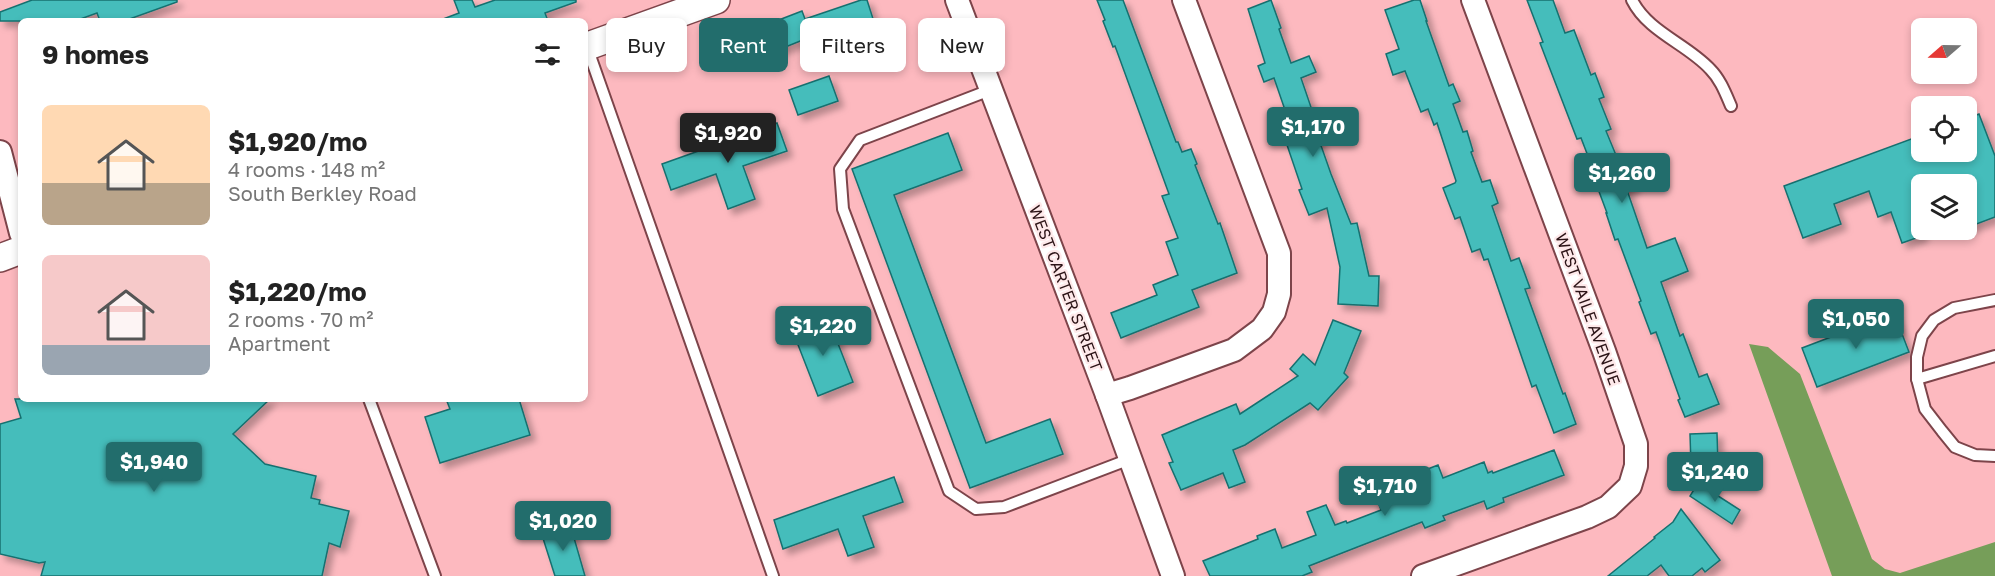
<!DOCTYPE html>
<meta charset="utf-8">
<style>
:root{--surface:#fff;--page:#f6f6f6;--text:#222;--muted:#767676;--accent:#226d6c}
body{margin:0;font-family:"Golos Text",sans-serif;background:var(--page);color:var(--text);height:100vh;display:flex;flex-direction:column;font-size:22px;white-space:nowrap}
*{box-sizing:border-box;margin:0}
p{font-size:20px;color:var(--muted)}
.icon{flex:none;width:33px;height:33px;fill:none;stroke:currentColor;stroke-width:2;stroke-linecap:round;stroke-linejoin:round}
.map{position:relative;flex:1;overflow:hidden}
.sheet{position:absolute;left:18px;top:18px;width:570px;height:384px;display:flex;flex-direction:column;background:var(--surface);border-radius:9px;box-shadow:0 3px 9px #0003}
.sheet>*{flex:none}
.top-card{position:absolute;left:606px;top:18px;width:570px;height:54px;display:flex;gap:12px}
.needle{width:39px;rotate:250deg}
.fabs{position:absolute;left:1911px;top:18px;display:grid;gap:12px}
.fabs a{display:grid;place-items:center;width:66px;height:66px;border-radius:9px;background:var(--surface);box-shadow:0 3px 9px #0003;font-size:30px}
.price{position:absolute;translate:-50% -51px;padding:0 14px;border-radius:6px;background:var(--accent);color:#fff;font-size:20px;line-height:39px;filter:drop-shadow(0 2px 3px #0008)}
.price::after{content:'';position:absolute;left:50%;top:36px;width:18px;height:14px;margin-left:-9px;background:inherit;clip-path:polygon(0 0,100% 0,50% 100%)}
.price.on{background:#222;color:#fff}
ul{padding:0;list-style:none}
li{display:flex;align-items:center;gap:18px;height:150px;padding:0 24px}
li span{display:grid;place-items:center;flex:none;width:168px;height:120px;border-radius:9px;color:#555}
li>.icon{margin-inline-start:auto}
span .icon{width:72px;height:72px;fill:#fffc;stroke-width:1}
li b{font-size:26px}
h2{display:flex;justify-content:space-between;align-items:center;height:72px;padding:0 24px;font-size:26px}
.tag{padding:0 21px;border-radius:9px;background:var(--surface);box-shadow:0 3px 9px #0003;font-size:21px;line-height:54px}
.tag.on{background:var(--accent);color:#fff}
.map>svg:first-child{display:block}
</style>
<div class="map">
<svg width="1995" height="576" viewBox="0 0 1995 576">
<defs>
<filter id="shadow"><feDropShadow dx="5.5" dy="5.5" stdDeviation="3" flood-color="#0004"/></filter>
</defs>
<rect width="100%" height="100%" fill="#fdb9bf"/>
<!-- forest -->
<path fill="#769e59" d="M1749 344 1768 347 1800 374 1872 559 1885 569 1900 573 1995 542V576H1832Z"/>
<!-- building -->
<g fill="#44bdbb" stroke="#16706f" stroke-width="1.5" filter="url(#shadow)">
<path d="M32 0H177V2L124 21H100L97 13 75 21H0V12Z"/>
<path d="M454 0H472L475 7 495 0H576V2L545 13 548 21H443V19L459 13Z"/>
<path d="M861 0H867L875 25 834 40 830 29 778 50 771 33 775 32 771 23 802 11 805 19Z"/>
<path d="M1097 0H1123L1176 142H1178L1182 152 1191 149 1197 164 1195 165 1218 224 1220 223 1237 273 1192 290 1199 307 1121 338 1111 313 1157 295 1153 285 1178 275 1166 242 1178 238 1162 196 1169 194 1115 46 1113 47 1103 21 1105 20Z"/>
<path d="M1271 0 1281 28 1279 29 1291 63 1309 56 1316 72 1301 78 1314 116 1311 117 1331 174 1351 224 1357 223 1369 276H1379L1378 306 1338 304 1340 267 1327 208 1309 215 1299 190 1302 189 1287 145 1296 142 1274 78 1264 82 1258 66 1265 63 1248 9Z"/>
<path d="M1414 0H1420L1427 21H1426L1449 86 1453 84 1460 101 1453 104 1463 132 1467 131 1473 151 1471 152 1482 182 1490 180 1498 203 1492 206 1511 261 1519 258 1530 288 1525 289 1563 394 1565 393 1576 424 1554 433 1536 385 1532 387 1488 259 1484 260 1480 249 1472 252 1460 217 1455 219 1443 188 1455 183 1456 181 1437 123 1434 125 1428 109 1421 112 1405 71 1393 75 1386 54 1399 49 1385 10Z"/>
<path d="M1527 0H1553L1565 33 1574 30 1591 75 1595 73 1604 97 1599 99 1611 129 1606 131 1618 160 1623 159 1634 188 1627 190 1647 248 1675 238 1688 271 1661 282 1680 336 1683 334 1699 377 1707 374 1719 404 1685 417 1678 400 1680 399 1656 332 1651 334 1639 302 1641 301 1618 239 1615 240 1606 213H1607L1594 178 1596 177 1581 138 1577 139 1540 43 1543 42Z"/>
<path d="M829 76 838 101 798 115 789 90Z"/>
<path d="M1979 114 1995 156V217L1966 228V184H1922V236L1902 243 1891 212 1878 217 1869 191 1834 204 1841 224 1803 238 1784 186 1922 135V152H1966V119Z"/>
<path d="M777 123 787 151 743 166 755 199 728 209 716 174 671 190 662 164Z"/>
<path d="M948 133 962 170 894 195 986 443 1050 419 1063 454 970 488 852 169Z"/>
<path d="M1894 313 1909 352 1817 387 1802 348Z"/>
<path d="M828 318 853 382 818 396 793 332Z"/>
<path d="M1333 320 1361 331 1344 373 1348 377 1318 410 1310 403 1245 445 1233 450 1245 482 1229 488 1223 473 1181 490 1169 463 1173 462 1162 435 1236 404 1240 414 1298 376 1290 369 1303 354 1315 365Z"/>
<path d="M15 399H270L233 434 265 464 316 476 311 498 320 500 319 504 349 511 340 547 329 543 322 576H41L45 562 39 563 0 554V424L21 418Z"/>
<path d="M446 399H519L530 435 440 463 425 417 450 409Z"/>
<path d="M1717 433 1718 465 1691 466 1690 434Z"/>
<path d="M1554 450 1564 475 1503 498 1504 502 1487 509 1484 501 1443 516 1445 520 1425 528 1422 522 1360 546 1309 566 1312 572 1302 576H1210L1203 561 1258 539 1257 536 1275 529 1282 548 1316 535 1307 512 1326 505 1335 525 1346 521 1347 523 1381 510 1374 490 1438 465 1443 478 1484 462 1488 473 1492 471 1493 473Z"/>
<path d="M894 477 903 502 863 516 874 547 848 556 838 529 783 549 774 520Z"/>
<path d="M1698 483 1740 510 1732 524 1690 496Z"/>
<path d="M1681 509 1720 560 1705 572 1702 568 1692 576H1669L1661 565 1647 576H1608L1655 538 1654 537 1673 522Z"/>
<path d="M570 524 585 576H555L541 532Z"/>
</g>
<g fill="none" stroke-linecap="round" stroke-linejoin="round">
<defs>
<g id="service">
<path d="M1632 0C1648 32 1687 44 1710 69 1720 79 1725 92 1731 106"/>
<path d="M587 47 773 576"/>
<path d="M990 90 860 140 840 169 843 209 949 491 976 509 1004 507 1130 459"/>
<path d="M1995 300 1954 308 1934 320 1922 336 1917 357V379L1925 409 1942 431 1955 447 1975 455 1995 456"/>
<path d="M1917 379 1995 356"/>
<path d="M369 399 435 576"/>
</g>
<g id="minor">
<path d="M957 0 1107 395 1173 576"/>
<path d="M0 152 21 233"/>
<path d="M1107 395 1130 388 1234 350 1262 329 1274 312 1279 294V253L1184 0"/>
<path d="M1423 576 1587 517 1608 507 1630 486 1636 466V444L1604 351 1473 0"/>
</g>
<g id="tertiary">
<path d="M585 47 716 0"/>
<path d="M0 258 21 250"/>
</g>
</defs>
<!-- service casing -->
<use href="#service" stroke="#7d444a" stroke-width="14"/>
<!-- minor casing -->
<use href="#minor" stroke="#7d444a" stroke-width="26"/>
<!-- tertiary casing -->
<use href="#tertiary" stroke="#7d444a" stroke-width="30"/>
<!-- service -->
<use href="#service" stroke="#fff" stroke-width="10"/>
<!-- minor -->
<use href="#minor" stroke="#fff" stroke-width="22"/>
<!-- tertiary -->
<use href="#tertiary" stroke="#fff" stroke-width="27"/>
</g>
<g text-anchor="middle" stroke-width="4.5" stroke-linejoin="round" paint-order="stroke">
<!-- street labels -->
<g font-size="16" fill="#2b1316" stroke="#fee9ea">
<text transform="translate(1066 288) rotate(69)" y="6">WEST CARTER STREET</text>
<text transform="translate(1588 309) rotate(70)" y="6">WEST VAILE AVENUE</text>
</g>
</g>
</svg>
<div class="fabs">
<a><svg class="needle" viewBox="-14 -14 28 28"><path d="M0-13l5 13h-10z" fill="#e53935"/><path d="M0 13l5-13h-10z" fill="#767676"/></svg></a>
<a><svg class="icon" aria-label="locate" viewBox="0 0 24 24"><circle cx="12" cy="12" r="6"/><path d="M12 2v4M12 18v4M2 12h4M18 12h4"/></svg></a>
<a><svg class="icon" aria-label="layers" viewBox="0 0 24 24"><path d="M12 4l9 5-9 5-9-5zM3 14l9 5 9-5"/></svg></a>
</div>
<b class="price" style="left:1313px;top:158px">$1,170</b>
<b class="price on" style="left:728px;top:164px">$1,920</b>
<b class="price" style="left:1622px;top:204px">$1,260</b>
<b class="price" style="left:1856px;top:350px">$1,050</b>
<b class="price" style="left:823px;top:357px">$1,220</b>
<b class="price" style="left:154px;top:493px">$1,940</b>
<b class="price" style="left:1715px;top:503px">$1,240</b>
<b class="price" style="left:1385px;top:517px">$1,710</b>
<b class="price" style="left:563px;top:552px">$1,020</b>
<div class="top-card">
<a class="tag">Buy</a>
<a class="tag on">Rent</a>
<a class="tag">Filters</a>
<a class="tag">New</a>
</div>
<section class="sheet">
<h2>9 homes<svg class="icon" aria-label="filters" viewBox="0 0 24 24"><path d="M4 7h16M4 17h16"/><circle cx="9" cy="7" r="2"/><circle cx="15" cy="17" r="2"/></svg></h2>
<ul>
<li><span style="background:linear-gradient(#ffd9b3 65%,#b9a48a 0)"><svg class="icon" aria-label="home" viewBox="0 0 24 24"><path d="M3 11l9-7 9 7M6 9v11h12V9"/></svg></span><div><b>$1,920/mo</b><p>4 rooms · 148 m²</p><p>South Berkley Road</p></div></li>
<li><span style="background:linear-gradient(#f6c9c9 75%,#9aa5b1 0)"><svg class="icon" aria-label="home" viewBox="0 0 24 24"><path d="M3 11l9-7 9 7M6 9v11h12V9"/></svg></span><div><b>$1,220/mo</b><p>2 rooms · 70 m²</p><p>Apartment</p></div></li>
</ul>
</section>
</div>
